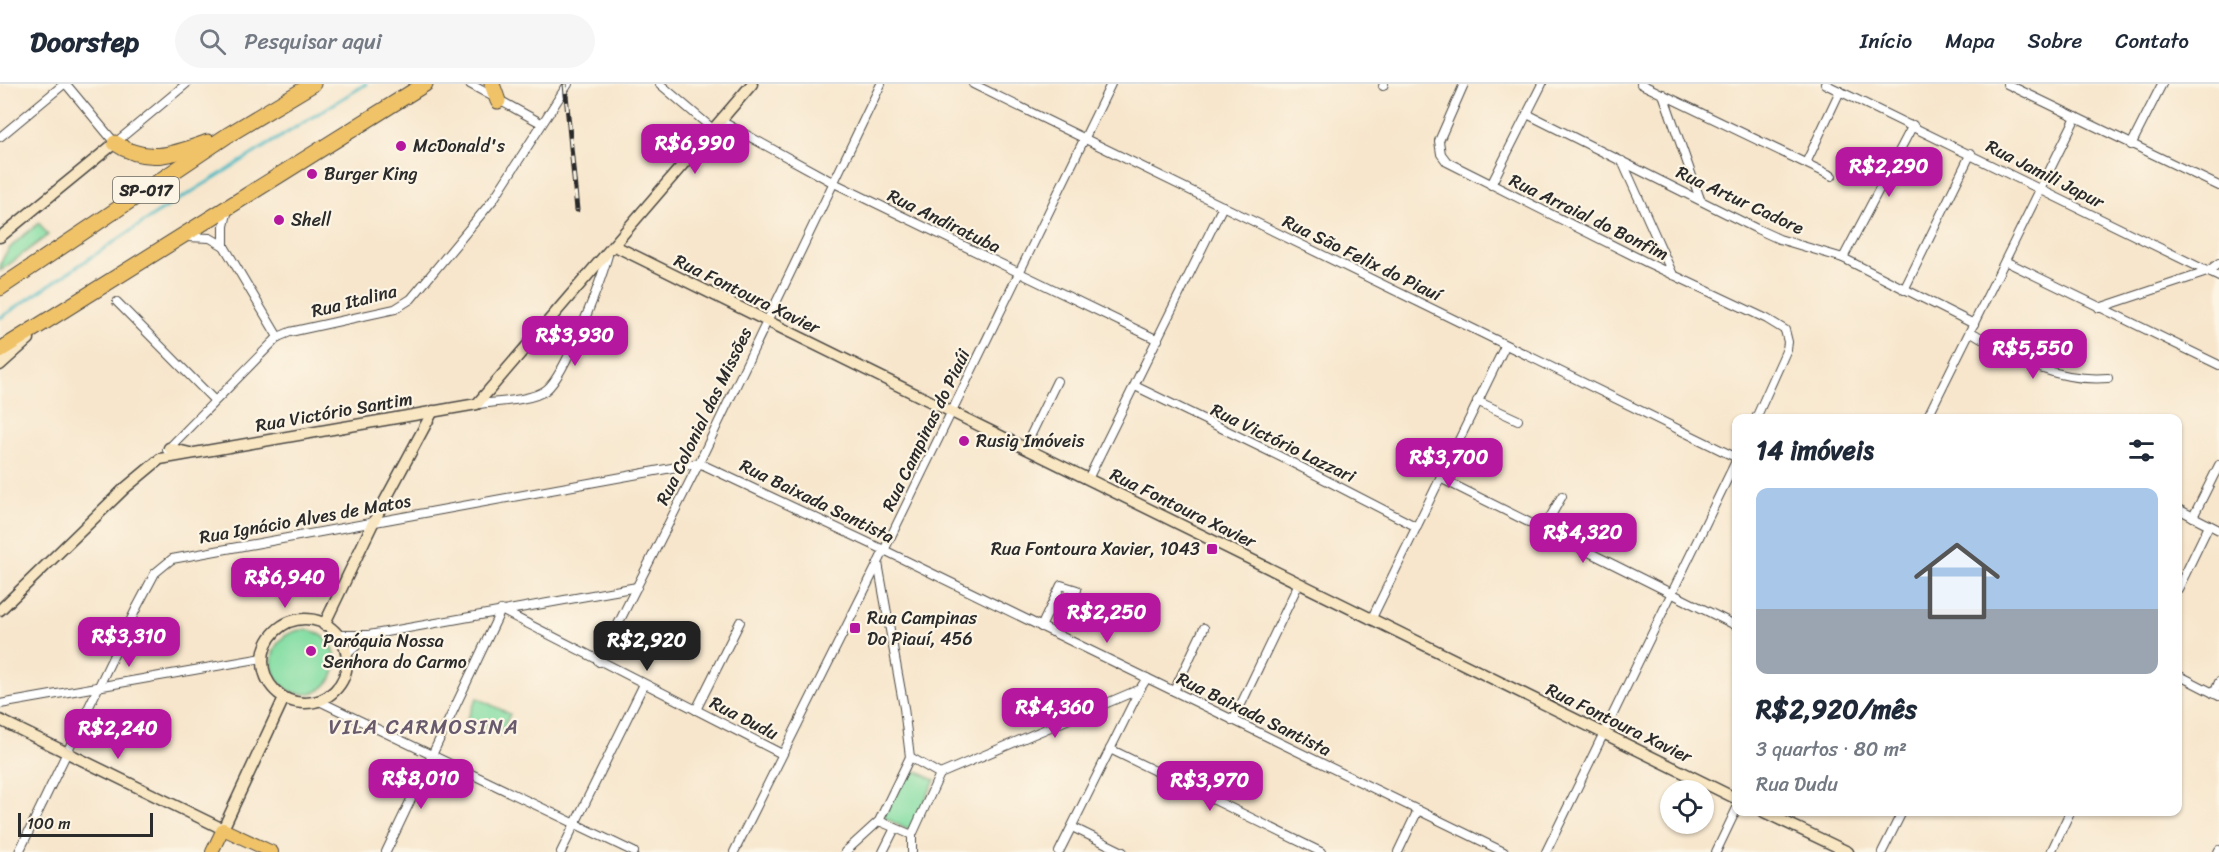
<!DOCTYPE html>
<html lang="pt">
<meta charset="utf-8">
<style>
:root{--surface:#fff;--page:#f6f6f7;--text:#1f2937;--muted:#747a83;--line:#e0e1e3;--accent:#b5179e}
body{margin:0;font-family:Sriracha,sans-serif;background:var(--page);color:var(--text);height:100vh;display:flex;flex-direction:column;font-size:22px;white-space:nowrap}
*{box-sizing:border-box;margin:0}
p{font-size:20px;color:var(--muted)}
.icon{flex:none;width:33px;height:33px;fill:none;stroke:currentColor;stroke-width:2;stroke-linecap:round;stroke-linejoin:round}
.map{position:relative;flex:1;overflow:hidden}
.panel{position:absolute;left:1732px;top:330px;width:450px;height:402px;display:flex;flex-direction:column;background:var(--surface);border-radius:12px;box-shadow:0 2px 4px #0004}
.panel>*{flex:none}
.fabs{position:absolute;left:1660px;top:696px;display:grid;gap:12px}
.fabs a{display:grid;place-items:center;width:54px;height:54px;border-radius:50%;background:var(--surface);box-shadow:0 2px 4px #0004;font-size:30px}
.scale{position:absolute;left:18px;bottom:15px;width:135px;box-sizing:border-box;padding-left:6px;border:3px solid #2b2b2b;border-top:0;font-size:16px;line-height:21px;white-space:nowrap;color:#2b2b2b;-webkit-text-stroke:4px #fcf5e5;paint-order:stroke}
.price{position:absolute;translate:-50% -51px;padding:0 14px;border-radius:12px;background:var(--accent);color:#fff;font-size:20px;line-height:39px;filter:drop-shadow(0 2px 3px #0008)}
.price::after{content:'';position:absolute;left:50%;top:36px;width:18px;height:14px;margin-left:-9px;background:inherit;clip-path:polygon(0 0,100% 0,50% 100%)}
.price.on{background:#222;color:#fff}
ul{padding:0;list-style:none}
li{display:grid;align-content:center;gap:12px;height:318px;padding:0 24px}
li span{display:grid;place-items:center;height:186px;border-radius:12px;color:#555}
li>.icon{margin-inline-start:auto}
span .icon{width:108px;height:108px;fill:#fffc;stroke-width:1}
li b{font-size:26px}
h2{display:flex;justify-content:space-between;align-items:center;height:72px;padding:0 24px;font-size:26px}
header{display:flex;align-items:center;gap:36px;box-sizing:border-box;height:84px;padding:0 30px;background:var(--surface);border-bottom:2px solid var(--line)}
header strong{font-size:28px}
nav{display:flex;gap:33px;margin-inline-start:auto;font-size:21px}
.search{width:420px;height:54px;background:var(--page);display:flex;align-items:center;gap:15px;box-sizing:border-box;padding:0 21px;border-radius:33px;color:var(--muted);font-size:22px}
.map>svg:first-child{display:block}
</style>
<header>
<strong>Doorstep</strong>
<div class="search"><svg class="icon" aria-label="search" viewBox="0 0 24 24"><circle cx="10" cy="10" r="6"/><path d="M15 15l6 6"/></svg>Pesquisar aqui</div>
<nav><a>Início</a><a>Mapa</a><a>Sobre</a><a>Contato</a></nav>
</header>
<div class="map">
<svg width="2219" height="768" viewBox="0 0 2219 768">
<rect width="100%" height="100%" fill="#fcf5e5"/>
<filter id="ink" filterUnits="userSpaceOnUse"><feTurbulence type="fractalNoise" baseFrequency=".0167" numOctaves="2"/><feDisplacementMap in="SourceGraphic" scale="12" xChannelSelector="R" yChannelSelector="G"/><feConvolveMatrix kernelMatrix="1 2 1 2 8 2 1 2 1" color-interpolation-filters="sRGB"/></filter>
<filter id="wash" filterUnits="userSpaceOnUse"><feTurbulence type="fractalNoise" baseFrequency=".008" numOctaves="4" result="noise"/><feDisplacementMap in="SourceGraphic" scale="24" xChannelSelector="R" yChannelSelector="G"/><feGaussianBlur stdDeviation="1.35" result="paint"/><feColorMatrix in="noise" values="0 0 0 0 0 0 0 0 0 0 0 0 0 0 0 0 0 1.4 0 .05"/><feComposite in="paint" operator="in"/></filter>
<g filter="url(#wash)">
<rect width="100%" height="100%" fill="#f7e6cc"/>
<!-- green -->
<g fill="#85dea4" stroke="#588468" stroke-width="1.5">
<path d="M39 139 48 151 0 187C0 166 24 152 39 139Z"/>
<circle cx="304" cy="578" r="32"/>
<path d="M477 614 510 630 500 651 467 635Z"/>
<path d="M908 683 935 696 910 747 883 733Z"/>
</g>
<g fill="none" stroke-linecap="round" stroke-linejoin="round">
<!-- stream -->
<path stroke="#4ab8c2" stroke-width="3" d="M0 234 156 130 366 0"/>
</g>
</g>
<g filter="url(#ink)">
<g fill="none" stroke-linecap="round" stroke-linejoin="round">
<defs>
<g id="street">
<path d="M66 0 115 59 186 0"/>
<path d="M470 0 541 39"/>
<path d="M660 0 714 46"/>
<path d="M973 0 1737 374"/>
<path d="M1464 0 1439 57 1441 70 1447 78 1648 179 1767 235 1785 246 1788 258 1787 265 1756 334"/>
<path d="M1641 0 1832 92"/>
<path d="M1825 0 2219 193"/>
<path d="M2007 0 2219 102"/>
<path d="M1383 2 1384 0"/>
<path d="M1663 10 1700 115"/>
<path d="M1527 30 1757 145 1779 155 1843 174 1974 240"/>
<path d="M721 37 834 99 1158 256"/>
<path d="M0 53 64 0"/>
<path d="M2131 61 2162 0"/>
<path d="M1622 77 1673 191"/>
<path d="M1806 79 1840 7"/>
<path d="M1491 101 1542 0"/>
<path d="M187 153 210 154 224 162 278 253"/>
<path d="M224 162V142L228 125"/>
<path d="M1843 174 1913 41"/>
<path d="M2005 177 2219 281"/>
<path d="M1904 206 1971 69"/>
<path d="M117 218 214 316"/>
<path d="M2099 224 2207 188 2219 179"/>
<path d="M1971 248C2017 274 2053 298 2108 294"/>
<path d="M1135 302 1285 375 1417 443"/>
<path d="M1477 317 1518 336"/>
<path d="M477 320C494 318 532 317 546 306 565 292 601 197 608 171"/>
<path d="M1927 334 2076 33"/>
<path d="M1025 363 1057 297"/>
<path d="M167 366 278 253 290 248 395 225 411 215 493 116 568 0"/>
<path d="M1440 394 1737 542"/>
<path d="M1088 395 1223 122"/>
<path d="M2178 425 2219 446"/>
<path d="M2193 433 2219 381"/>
<path d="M1543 446 1562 412"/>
<path d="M878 479 904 624 910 673"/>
<path d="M2178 505 2209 441"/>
<path d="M1371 536 1505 262"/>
<path d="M1041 543 1061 501 1077 506"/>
<path d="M337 551H369L637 503"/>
<path d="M346 571 369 551"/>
<path d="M599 578 699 379 881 0"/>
<path d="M2178 591 2219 612"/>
<path d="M1174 607 1204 544"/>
<path d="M2214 610 2219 598"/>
<path d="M319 617 634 768"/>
<path d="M0 620 263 574"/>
<path d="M696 626 740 538"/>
<path d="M1233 637 1299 499"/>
<path d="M1110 665 1321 768"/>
<path d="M940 690 1140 605 1147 594"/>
<path d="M1072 743 1123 768"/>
<path d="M19 768 137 523 155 489 172 475 699 379 884 466 1504 768"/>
<path d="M386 768 501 526 782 670"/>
<path d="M561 768 644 600"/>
<path d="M734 768 878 479 1111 0"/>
<path d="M845 768 879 737 910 673 940 690 912 751 879 737"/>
<path d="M883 768 895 744"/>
<path d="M912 768V751"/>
<path d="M1059 768 1140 605"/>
<path d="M1398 768 1418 726"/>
<path d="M1546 768 1737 375"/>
<path d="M1716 768 1737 724"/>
<path d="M1882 768 1902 728"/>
<path d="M2051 768 2070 728"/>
<path d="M2218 768 2219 766"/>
</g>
<g id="secondary">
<path d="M0 153 115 59"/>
<path d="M615 162 1737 715"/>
<path d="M0 281 29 255"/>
<path d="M169 364 190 369"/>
<path d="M0 526 124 405 160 375 477 320 752 0"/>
<circle cx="305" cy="577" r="42"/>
<path d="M324 541 374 437 433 327"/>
<path d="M0 636 223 745 284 614"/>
<path d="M1764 728 1848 768"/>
</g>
<path id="primary" d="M212 768 223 745 272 768"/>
<g id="highway">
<path d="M492 0 498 17"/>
<path d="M115 59C147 81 174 70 208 58"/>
<path d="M0 204 228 51 313 0"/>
<path d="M0 266 425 0"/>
</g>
</defs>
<!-- street casing -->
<use href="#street" stroke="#4a4743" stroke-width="10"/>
<!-- secondary casing -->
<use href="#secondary" stroke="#4a4743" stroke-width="13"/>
<!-- primary casing -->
<use href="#primary" stroke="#4a4743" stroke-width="14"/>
<!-- highway casing -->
<use href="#highway" stroke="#4a4743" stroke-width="17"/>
<!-- street -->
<use href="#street" stroke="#fff" stroke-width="8"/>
<!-- secondary -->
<use href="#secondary" stroke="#f9e7c3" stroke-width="10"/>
<!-- primary -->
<use href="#primary" stroke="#f0c369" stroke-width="12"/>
<!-- highway -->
<use href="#highway" stroke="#f0c369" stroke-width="15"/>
<defs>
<path id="rail" d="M565 0 577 126"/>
</defs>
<!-- rail casing -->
<use href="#rail" stroke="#2b2b2b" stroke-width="5"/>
<!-- rail -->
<use href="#rail" stroke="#fcf5e5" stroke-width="3" stroke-dasharray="9" stroke-linecap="butt"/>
</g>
</g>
<!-- markers -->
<g fill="#b5179e" stroke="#fcf5e5" stroke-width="2">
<circle cx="401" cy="62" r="6"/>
<circle cx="312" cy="90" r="6"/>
<circle cx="279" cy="136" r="6"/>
<circle cx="964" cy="357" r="6"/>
<rect x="1206" y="459" width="12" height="12" rx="3"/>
<rect x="849" y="538" width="12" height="12" rx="3"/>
<circle cx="311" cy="567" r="6"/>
</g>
<g text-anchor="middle" stroke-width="4.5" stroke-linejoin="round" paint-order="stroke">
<!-- shield labels -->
<rect fill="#fcf5e5" stroke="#6a6863" stroke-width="1.5" x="113" y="93" width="66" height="26" rx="4.5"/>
<g font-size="16" font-weight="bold" fill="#2b2b2b">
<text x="146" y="112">SP-017</text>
</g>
<!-- poi labels -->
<g font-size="18" fill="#2b2b2b" stroke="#fcf5e5" text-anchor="start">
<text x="413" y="68">McDonald's</text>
<text x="324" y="96">Burger King</text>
<text x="291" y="142">Shell</text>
<text x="976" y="363">Rusig Imóveis</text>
<text x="1200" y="471" text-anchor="end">Rua Fontoura Xavier, 1043</text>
<text x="867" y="540">Rua Campinas<tspan x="867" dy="21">Do Piauí, 456</tspan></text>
<text x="323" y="563">Paróquia Nossa<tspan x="323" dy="21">Senhora do Carmo</tspan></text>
</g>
<!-- street labels -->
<g font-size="18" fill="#2b2b2b" stroke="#fcf5e5">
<text transform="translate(2045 90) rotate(27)" y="6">Rua Jamili Japur</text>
<text transform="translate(1740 116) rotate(25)" y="6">Rua Artur Cadore</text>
<text transform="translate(1589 133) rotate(26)" y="6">Rua Arraial do Bonfim</text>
<text transform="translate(944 137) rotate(26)" y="6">Rua Andiratuba</text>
<text transform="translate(1362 174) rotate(26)" y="6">Rua São Felix do Piauí</text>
<text transform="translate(747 210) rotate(26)" y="6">Rua Fontoura Xavier</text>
<text transform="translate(354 217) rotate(-14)" y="6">Rua Italina</text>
<text transform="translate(334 328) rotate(-10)" y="6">Rua Victório Santim</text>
<text transform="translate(704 332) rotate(-64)" y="6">Rua Colonial das Missões</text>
<text transform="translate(926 346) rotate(-64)" y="6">Rua Campinas do Piaúi</text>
<text transform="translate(1283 359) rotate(26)" y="6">Rua Victório Lazzari</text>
<text transform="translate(817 417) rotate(26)" y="6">Rua Baixada Santista</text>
<text transform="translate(1183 424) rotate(26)" y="6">Rua Fontoura Xavier</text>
<text transform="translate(305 435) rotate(-10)" y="6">Rua Ignácio Alves de Matos</text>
<text transform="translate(1254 630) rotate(26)" y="6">Rua Baixada Santista</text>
<text transform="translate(744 634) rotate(27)" y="6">Rua Dudu</text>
<text transform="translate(1619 639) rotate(26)" y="6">Rua Fontoura Xavier</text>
</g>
<!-- quarter labels -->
<g font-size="21" letter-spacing="1.5" fill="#68596d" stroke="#fcf5e5">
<text x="424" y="650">VILA CARMOSINA</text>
</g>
</g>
</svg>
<div class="fabs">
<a><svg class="icon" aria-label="locate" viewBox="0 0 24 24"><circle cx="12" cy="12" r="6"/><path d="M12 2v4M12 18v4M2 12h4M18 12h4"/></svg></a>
</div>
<div class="scale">100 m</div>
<b class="price" style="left:695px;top:91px">R$6,990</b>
<b class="price" style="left:1889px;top:114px">R$2,290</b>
<b class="price" style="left:575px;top:283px">R$3,930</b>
<b class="price" style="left:2033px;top:296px">R$5,550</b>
<b class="price" style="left:1449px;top:405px">R$3,700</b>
<b class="price" style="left:1583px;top:480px">R$4,320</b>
<b class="price" style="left:285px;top:525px">R$6,940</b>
<b class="price" style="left:1107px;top:560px">R$2,250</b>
<b class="price" style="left:129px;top:584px">R$3,310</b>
<b class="price on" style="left:647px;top:588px">R$2,920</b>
<b class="price" style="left:1055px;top:655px">R$4,360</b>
<b class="price" style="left:118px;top:676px">R$2,240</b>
<b class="price" style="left:421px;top:726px">R$8,010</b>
<b class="price" style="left:1210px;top:728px">R$3,970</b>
<section class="panel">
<h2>14 imóveis<svg class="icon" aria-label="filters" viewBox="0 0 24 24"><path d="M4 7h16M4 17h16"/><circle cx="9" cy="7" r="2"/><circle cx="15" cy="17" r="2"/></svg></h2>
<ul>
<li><span style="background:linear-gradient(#a9c7e8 65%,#9aa5b1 0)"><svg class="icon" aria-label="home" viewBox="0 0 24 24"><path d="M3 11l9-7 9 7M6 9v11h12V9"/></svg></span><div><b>R$2,920/mês</b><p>3 quartos · 80 m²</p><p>Rua Dudu</p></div></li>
</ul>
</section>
</div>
